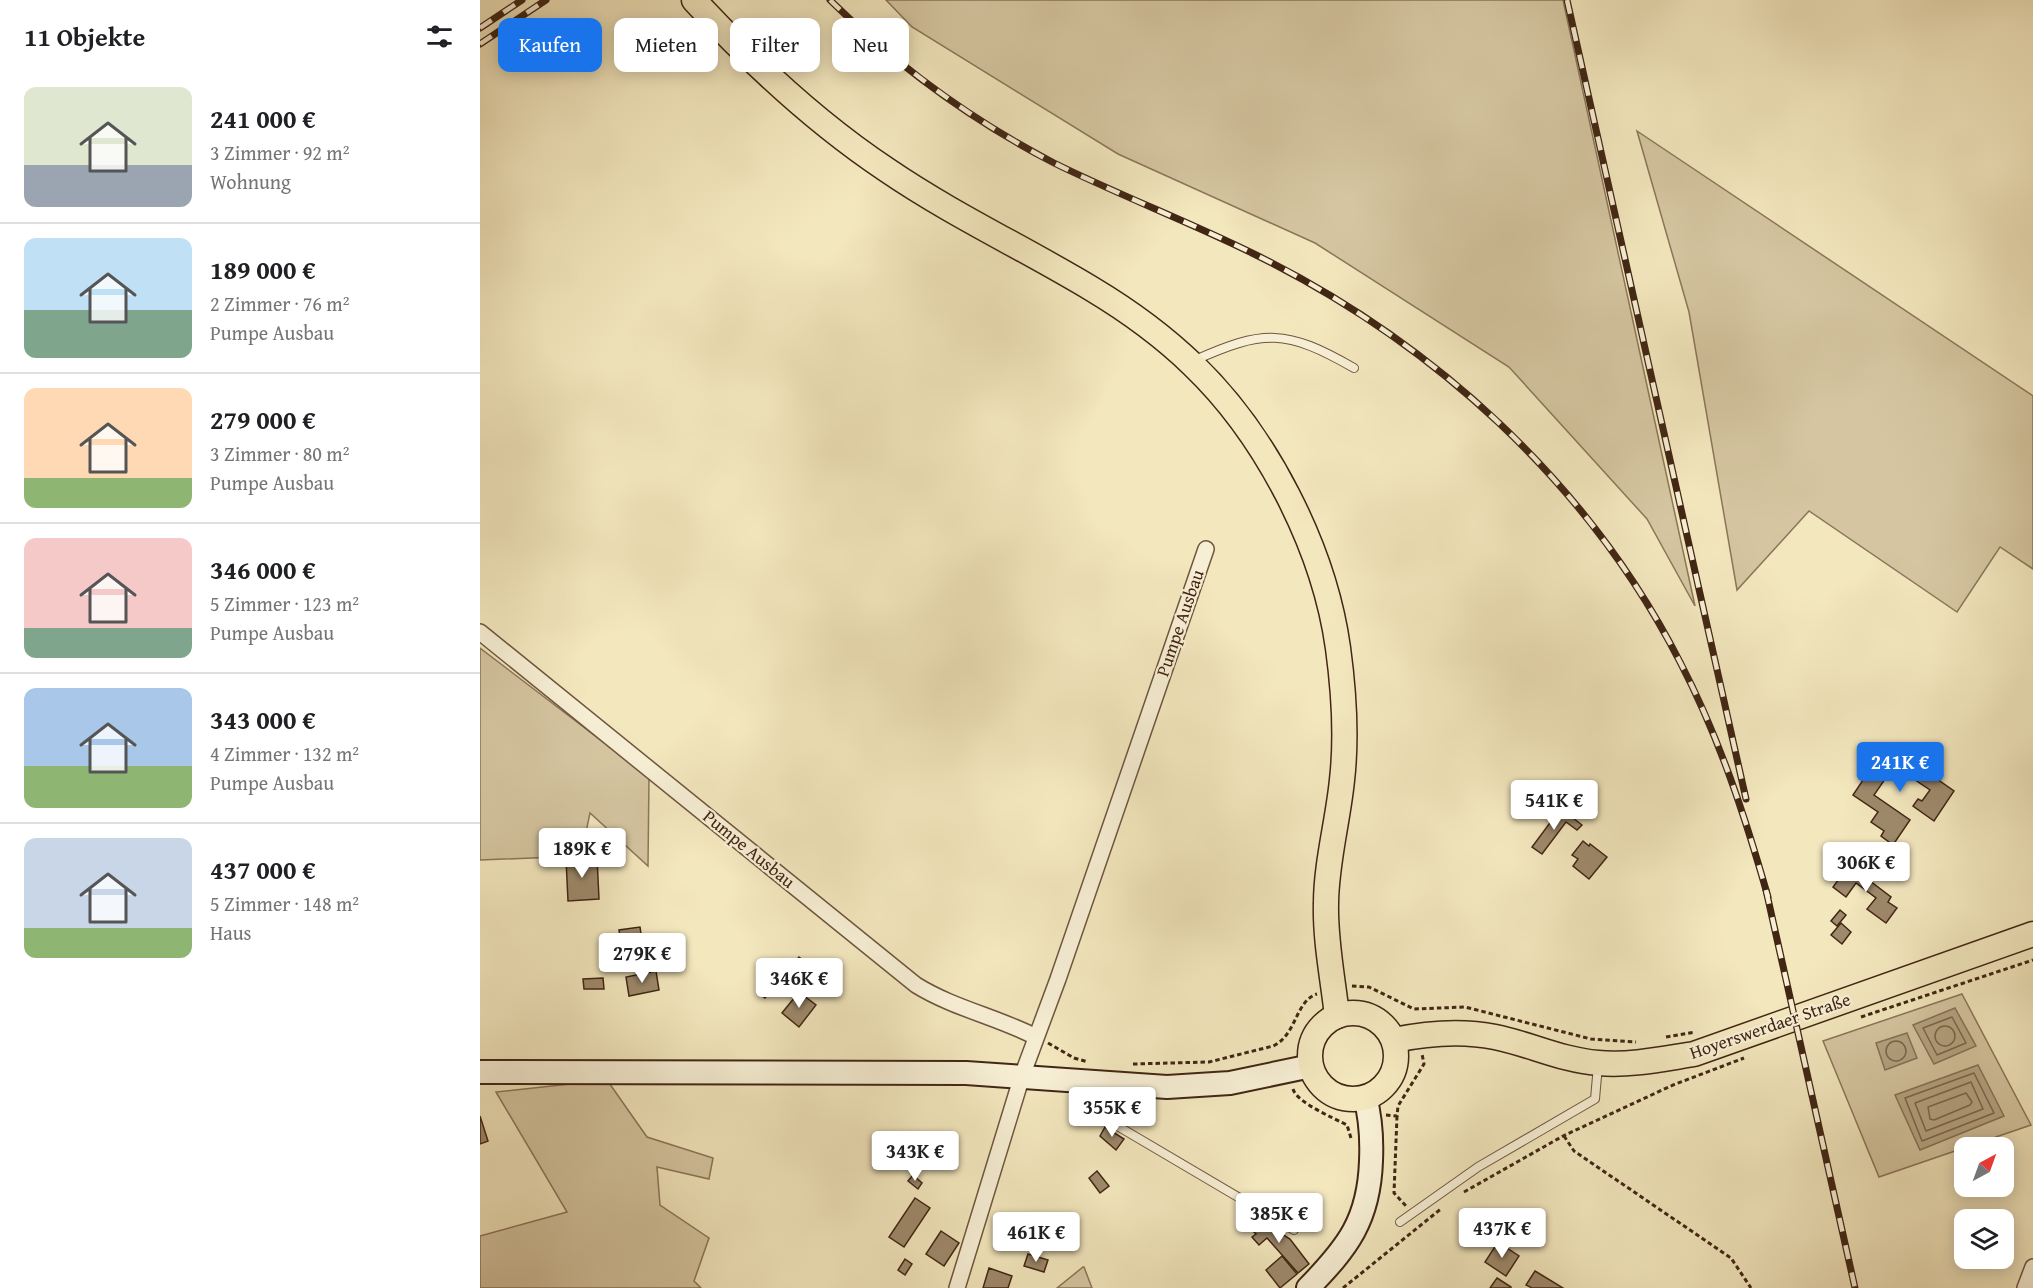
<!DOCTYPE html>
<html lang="de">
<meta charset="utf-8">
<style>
:root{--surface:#fff;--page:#f6f6f6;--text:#202124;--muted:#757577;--line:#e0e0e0;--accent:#1a73e8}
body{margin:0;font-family:"Gentium Book Plus",serif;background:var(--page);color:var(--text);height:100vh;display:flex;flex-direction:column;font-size:22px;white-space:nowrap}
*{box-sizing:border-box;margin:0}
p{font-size:20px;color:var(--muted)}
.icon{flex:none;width:33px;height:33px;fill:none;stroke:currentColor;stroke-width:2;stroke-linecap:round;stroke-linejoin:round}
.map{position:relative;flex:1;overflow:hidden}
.panel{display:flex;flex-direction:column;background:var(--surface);width:480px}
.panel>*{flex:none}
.top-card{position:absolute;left:18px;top:18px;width:570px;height:54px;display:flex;gap:12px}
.needle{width:39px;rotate:41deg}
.fabs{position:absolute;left:1474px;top:1137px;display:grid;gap:12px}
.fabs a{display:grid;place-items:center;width:60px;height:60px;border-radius:12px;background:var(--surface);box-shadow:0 3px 15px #0003;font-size:30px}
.price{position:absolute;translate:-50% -51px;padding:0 14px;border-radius:6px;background:#fff;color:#222;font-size:20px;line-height:39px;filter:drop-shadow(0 2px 3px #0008)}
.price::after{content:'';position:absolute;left:50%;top:36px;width:18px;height:14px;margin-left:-9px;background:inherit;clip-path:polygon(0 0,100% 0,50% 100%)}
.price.on{background:var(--accent);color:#fff}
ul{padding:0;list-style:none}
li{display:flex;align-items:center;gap:18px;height:150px;padding:0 24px}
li+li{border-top:2px solid var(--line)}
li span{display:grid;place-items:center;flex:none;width:168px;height:120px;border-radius:12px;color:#555}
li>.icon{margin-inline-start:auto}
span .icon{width:72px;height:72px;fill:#fffc;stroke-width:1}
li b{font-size:26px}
h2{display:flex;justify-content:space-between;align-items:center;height:72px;padding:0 24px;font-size:26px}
.pill{padding:0 21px;border-radius:12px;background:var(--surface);box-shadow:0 3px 15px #0003;font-size:21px;line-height:54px}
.pill.on{background:var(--accent);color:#fff}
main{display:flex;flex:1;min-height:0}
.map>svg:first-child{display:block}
</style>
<main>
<section class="panel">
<h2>11 Objekte<svg class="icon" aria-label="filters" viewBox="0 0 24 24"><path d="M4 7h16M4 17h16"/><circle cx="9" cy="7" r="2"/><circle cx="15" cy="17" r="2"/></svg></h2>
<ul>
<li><span style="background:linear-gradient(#dfe7d0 65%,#9aa5b1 0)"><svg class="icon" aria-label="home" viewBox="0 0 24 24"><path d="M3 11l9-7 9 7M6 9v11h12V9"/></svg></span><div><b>241 000 €</b><p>3 Zimmer · 92 m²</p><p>Wohnung</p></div></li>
<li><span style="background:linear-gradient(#bfe0f5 60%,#7fa58c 0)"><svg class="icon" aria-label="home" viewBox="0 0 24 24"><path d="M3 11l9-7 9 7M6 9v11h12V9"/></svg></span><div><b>189 000 €</b><p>2 Zimmer · 76 m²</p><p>Pumpe Ausbau</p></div></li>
<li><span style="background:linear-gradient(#ffd9b3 75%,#8fb573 0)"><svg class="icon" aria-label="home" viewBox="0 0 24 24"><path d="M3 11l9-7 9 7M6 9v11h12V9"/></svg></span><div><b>279 000 €</b><p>3 Zimmer · 80 m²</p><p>Pumpe Ausbau</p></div></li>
<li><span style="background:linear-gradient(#f6c9c9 75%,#7fa58c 0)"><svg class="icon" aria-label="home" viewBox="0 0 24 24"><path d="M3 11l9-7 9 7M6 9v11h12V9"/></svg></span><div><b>346 000 €</b><p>5 Zimmer · 123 m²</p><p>Pumpe Ausbau</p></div></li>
<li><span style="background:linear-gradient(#a9c7e8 65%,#8fb573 0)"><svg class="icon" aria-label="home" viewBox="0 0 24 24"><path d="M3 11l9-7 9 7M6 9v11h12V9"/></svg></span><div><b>343 000 €</b><p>4 Zimmer · 132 m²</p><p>Pumpe Ausbau</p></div></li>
<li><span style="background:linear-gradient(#c9d6e8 75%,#8fb573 0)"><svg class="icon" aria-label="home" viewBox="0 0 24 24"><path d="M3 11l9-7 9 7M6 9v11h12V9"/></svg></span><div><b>437 000 €</b><p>5 Zimmer · 148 m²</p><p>Haus</p></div></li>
</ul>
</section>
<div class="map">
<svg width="1553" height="1288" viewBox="0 0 1553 1288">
<rect width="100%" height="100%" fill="#f3e7be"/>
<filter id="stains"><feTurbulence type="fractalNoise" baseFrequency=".00333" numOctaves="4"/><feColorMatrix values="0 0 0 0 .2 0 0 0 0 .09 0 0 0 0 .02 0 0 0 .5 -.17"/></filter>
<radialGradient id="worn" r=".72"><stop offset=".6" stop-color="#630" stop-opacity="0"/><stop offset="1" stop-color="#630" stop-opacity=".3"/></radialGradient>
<!-- green -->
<g fill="#d5c6a1" stroke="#8b765a" stroke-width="1.5">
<path d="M406 0H1083L1215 606 1167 519 1029 367 835 243 638 154 432 27Z"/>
<path d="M1157 131 1553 396V569L1520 547 1477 612 1329 511 1257 590 1209 312Z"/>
<path d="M0 648 169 777 168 866 110 813 101 856 0 860Z"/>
<path d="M1482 994 1551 1125 1399 1177 1343 1041Z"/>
<path d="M127 1080 167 1137 233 1158 229 1179 177 1167 180 1205 229 1238 214 1281 221 1288H0V1236L87 1212 16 1092Z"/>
<path d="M604 1267 612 1288H577L603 1267Z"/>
</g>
<!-- water -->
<g fill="#b6a584" stroke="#877257" stroke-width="1.5">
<path d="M1475 1008 1496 1046 1454 1064 1433 1025Z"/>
<path d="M1427 1033 1437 1058 1405 1070 1396 1043Z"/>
<path d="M1498 1065 1524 1116 1440 1150 1415 1095Z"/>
</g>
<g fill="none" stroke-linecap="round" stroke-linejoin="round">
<!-- shore -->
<g stroke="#7c664c" stroke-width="1.5">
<path d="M1472 1017 1486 1043 1457 1055 1443 1028Z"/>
<circle cx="1465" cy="1036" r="10"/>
<circle cx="1416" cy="1051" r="10"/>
<path d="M1494 1073 1514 1113 1442 1141 1425 1098Z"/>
<path d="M1491 1082 1503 1109 1446 1131 1435 1103Z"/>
<path d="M1486 1093 1492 1102 1490 1105 1454 1120 1450 1119 1448 1107Z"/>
</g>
</g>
<!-- building -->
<g fill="#9e8a6c" stroke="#412614" stroke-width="1.5">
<path d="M1407 744 1474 791 1454 821 1433 806 1438 799 1442 801 1450 790 1414 766 1394 795 1430 820 1413 845 1401 836 1404 831 1391 822 1398 812 1373 795Z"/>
<path d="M1078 812 1085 818 1088 814 1102 825 1097 830 1086 822 1062 854 1052 847Z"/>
<path d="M1103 841 1109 846 1110 844 1127 857 1109 879 1093 866 1098 859 1092 855Z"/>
<path d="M117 857 119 899 88 901 86 859Z"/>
<path d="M1369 865 1411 897 1408 902 1417 908 1406 923 1387 909 1396 898 1376 883 1366 897 1353 887Z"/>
<path d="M1360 910 1366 915 1357 926 1351 921Z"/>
<path d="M1361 923 1371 932 1362 944 1351 935Z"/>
<path d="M160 927 163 948 142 951 139 930Z"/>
<path d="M319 957 337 971 328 982 310 968Z"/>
<path d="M176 971 179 990 149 996 146 977Z"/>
<path d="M293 971 301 977 285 998 277 992Z"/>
<path d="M123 978 124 989H104L103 979Z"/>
<path d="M319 992 336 1005 319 1027 302 1013Z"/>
<path d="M0 1116 8 1141 0 1144Z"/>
<path d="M625 1127 644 1139 636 1150 620 1136Z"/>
<path d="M617 1171 629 1186 620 1193 609 1178Z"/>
<path d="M433 1175 442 1183 438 1189 428 1181Z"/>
<path d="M435 1198 450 1208 424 1247 409 1237Z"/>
<path d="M778 1219 810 1239 829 1264 818 1273 787 1238 779 1245 772 1237 776 1234 769 1227Z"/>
<path d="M461 1231 479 1243 464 1266 446 1254Z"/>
<path d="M1018 1242 1039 1256 1026 1276 1005 1262Z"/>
<path d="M548 1254 568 1260 564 1272 544 1266Z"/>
<path d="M802 1256 817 1274 800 1288 786 1270Z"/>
<path d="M425 1259 432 1264 425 1275 418 1270Z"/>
<path d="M509 1268 532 1276 528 1288H503Z"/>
<path d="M1055 1271 1083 1288H1052L1046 1285Z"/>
<path d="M1017 1278 1031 1287V1288H1010Z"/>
</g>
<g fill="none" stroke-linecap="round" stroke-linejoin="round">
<defs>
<g id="lane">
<path d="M713 361C784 329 806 329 874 368"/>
<path d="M610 1085C608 1104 615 1111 629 1121L814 1230"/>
<path d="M920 1222 998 1167 1115 1099 1118 1065"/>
</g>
<g id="street">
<path d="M0 632 436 985C473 1008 517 1017 556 1037"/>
<path d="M477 1288 542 1076 578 979 726 549"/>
<path d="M1545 1288 1553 1267"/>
</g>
<g id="secondary">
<path d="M0 1072 486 1073 687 1087 750 1083 831 1066"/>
<path d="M828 1288C868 1247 889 1220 891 1161 892 1138 891 1119 885 1097"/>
</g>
<g id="primary">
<path d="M214 0C272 63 335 122 407 170 473 215 544 248 612 289 647 310 683 336 713 365 786 435 844 547 858 648 864 692 867 736 862 780 858 821 846 863 846 904 845 941 853 979 857 1016"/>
<circle cx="873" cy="1056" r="43"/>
<path d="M914 1040C948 1033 981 1030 1015 1037 1050 1044 1081 1060 1118 1063 1150 1066 1182 1059 1214 1054L1553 934"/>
</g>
</defs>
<!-- lane casing -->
<use href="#lane" stroke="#6e563e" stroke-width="10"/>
<!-- street casing -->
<use href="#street" stroke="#6e563e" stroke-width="18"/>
<!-- secondary casing -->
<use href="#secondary" stroke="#412614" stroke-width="26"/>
<!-- primary casing -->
<use href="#primary" stroke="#412614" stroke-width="27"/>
<!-- path -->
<g stroke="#412614" stroke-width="3" stroke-dasharray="4.5 3" stroke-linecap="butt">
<path d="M872 986 889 987 934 1009 985 1007 1111 1039 1156 1042"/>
<path d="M1381 1017 1553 960"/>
<path d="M1186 1037 1215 1032"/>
<path d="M568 1043 594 1058 608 1062"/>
<path d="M653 1064 729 1062 793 1046C817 1035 815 1001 837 994"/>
<path d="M813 1089C817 1103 854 1118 867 1125L871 1138"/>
<path d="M906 1115 917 1116 918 1106 944 1064 942 1054"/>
<path d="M917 1116 914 1193 926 1206"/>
<path d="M1084 1136 1094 1151 1251 1258 1271 1288"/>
<path d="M984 1192 1083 1136 1193 1085 1264 1058"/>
<path d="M863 1288 962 1208"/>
</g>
<!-- lane -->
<use href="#lane" stroke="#f7efd5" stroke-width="8"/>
<!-- street -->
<use href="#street" stroke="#f7efd5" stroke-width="15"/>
<!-- secondary -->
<use href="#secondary" stroke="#f7efd5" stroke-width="22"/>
<!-- primary -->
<use href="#primary" stroke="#f3e7be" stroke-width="24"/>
<defs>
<g id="rail">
<path d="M350 0C415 64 493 121 574 163 639 195 707 221 772 253 952 341 1108 482 1200 662 1239 737 1265 816 1288 897"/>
<path d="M1087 0 1266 799"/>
<path d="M0 28 42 0"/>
<path d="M0 44 66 0"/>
<path d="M1286 890 1375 1288"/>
</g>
</defs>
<!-- rail casing -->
<use href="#rail" stroke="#412614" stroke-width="7"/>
<!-- rail -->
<use href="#rail" stroke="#f7efd5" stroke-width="4.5" stroke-dasharray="14" stroke-linecap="butt"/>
</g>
<g text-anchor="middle" stroke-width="4.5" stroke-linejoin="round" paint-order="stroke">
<!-- street labels -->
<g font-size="18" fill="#412614" stroke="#f7efd5">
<text transform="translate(700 623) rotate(-71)" y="6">Pumpe Ausbau</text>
<text transform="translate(269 849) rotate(39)" y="6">Pumpe Ausbau</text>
<text transform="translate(1290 1026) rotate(-19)" y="6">Hoyerswerdaer Straße</text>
</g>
</g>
<rect width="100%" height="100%" filter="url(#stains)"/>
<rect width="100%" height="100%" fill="url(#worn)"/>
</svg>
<div class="fabs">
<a><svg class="needle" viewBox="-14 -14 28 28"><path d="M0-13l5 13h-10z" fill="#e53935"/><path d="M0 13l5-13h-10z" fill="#757577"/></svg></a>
<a><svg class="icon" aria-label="layers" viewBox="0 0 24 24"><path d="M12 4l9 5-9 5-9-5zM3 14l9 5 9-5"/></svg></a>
</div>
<b class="price on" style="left:1420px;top:793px">241K €</b>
<b class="price" style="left:1074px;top:831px">541K €</b>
<b class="price" style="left:102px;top:879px">189K €</b>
<b class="price" style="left:1386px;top:893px">306K €</b>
<b class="price" style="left:162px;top:984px">279K €</b>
<b class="price" style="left:319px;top:1009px">346K €</b>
<b class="price" style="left:632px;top:1138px">355K €</b>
<b class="price" style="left:435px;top:1182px">343K €</b>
<b class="price" style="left:799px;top:1244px">385K €</b>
<b class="price" style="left:1022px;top:1259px">437K €</b>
<b class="price" style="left:556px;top:1263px">461K €</b>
<div class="top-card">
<a class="pill on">Kaufen</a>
<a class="pill">Mieten</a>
<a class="pill">Filter</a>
<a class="pill">Neu</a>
</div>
</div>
</main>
